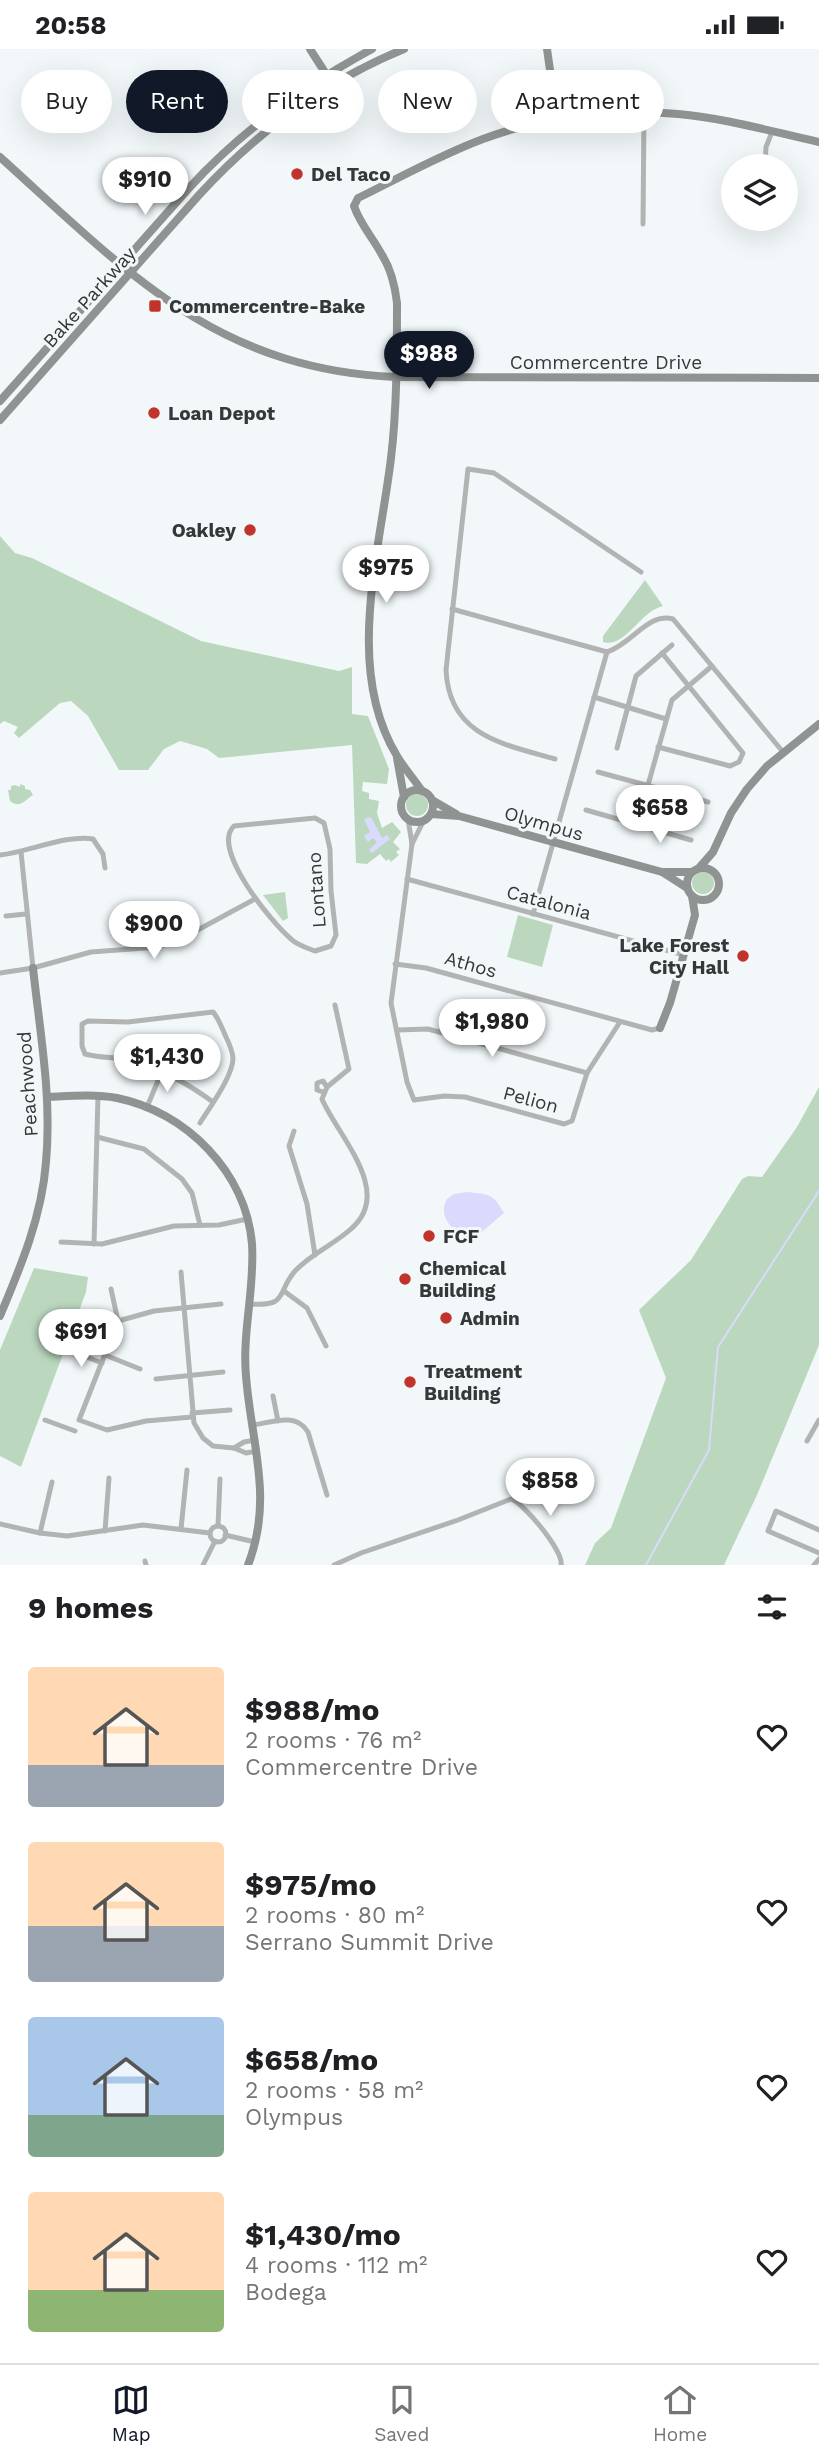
<!DOCTYPE html>
<meta charset="utf-8">
<style>
:root{--surface:#fff;--page:#f6f6f6;--text:#202124;--muted:#757577;--line:#e0e0e0;--accent:#111827}
body{margin:0;font-family:"Work Sans",sans-serif;background:var(--page);color:var(--text);height:100vh;display:flex;flex-direction:column;font-size:26px;white-space:nowrap}
*{box-sizing:border-box;margin:0}
p{font-size:23px;color:var(--muted)}
.icon{flex:none;width:38px;height:38px;fill:none;stroke:currentColor;stroke-width:2;stroke-linecap:round;stroke-linejoin:round}
.map{position:relative;height:1516px;overflow:hidden}
.drawer{display:flex;flex-direction:column;background:var(--surface);flex:1}
.drawer>*{flex:none}
.guide{position:absolute;left:21px;top:21px;width:777px;height:63px;display:flex;gap:14px}
.buttons{position:absolute;left:721px;top:105px;display:grid;gap:14px}
.buttons a{display:grid;place-items:center;width:77px;height:77px;border-radius:50%;background:var(--surface);box-shadow:0 7px 28px #0002;font-size:35px}
.price{position:absolute;translate:-50% -60px;padding:0 16px;border-radius:24px;background:#fff;color:#222;font-size:23px;line-height:46px;filter:drop-shadow(0 2px 4px #0008)}
.price::after{content:'';position:absolute;left:50%;top:42px;width:21px;height:16px;margin-left:-10px;background:inherit;clip-path:polygon(0 0,100% 0,50% 100%)}
.price.active{background:var(--accent);color:#fff}
ul{padding:0;list-style:none}
li{display:flex;align-items:center;gap:21px;height:175px;padding:0 28px}
li span{display:grid;place-items:center;flex:none;width:196px;height:140px;border-radius:7px;color:#555}
li>.icon{margin-inline-start:auto}
span .icon{width:84px;height:84px;fill:#fffc;stroke-width:1}
li b{font-size:30px}
h2{display:flex;justify-content:space-between;align-items:center;height:84px;padding:0 28px;font-size:30px}
.pill{padding:0 24px;border-radius:32px;background:var(--surface);box-shadow:0 7px 28px #0002;font-size:24px;line-height:63px}
.pill.active{background:var(--accent);color:#fff}
.status{display:flex;justify-content:space-between;align-items:center;height:49px;padding:0 35px;background:var(--surface);direction:ltr}
.status svg{height:19px;fill:currentColor}
.menu{display:flex;justify-content:space-around;align-items:center;height:98px;border-top:2px solid var(--line);background:var(--surface);font-size:19px;color:var(--muted)}
.menu a{display:grid;justify-items:center;gap:4px}
.menu .active{color:var(--accent)}
.map>svg:first-child{display:block}
</style>
<div class="status"><b>20:58</b><svg viewBox="0 0 49 12"><path d="M0 12V9h3v3zM5 12V6h3v6zM10 12V3h3v9zM15 12V0h3v12zM26 1h20v11H26zM47 4h2v5h-2z"/></svg></div>
<div class="map">
<svg width="819" height="1516" viewBox="0 0 819 1516">
<rect width="100%" height="100%" fill="#f2f8fa"/>
<!-- green -->
<g fill="#bbd8bf">
<path d="M0 487 15 504 32 509 201 592 339 622 352 618V665L368 667 389 720 387 735 363 733 362 742 369 744V750L379 752 377 764 382 779 392 773 401 783 393 793 400 800 396 803 399 806 391 813 389 810 386 812 380 805 367 815 356 814 352 696 219 709 207 700 180 692 164 700 148 721H119L88 667 71 652 60 654 19 689 14 684 18 678 4 672 0 675Z"/>
<path d="M645 531 663 557C640 562 625 600 603 593V587Z"/>
<path d="M20 735 25 737V740L30 741 33 746C25 751 20 760 10 752L8 741H11V737L15 736 20 738Z"/>
<circle cx="417" cy="756" r="11"/>
<circle cx="703" cy="834" r="11"/>
<path d="M285 843 288 869 283 872 263 846Z"/>
<path d="M518 866 553 876 542 918 507 908Z"/>
<path d="M819 1038V1296L757 1446 724 1516H585L595 1494 611 1479 666 1329 639 1261 691 1211 742 1130 748 1127 762 1128 797 1078Z"/>
<path d="M34 1219 88 1228 86 1243 21 1418 0 1407V1301Z"/>
</g>
<!-- water -->
<g fill="#dadafd">
<path d="M371 768 382 789 387 786 390 790 372 804 369 801 377 793 373 789 368 793 364 787 370 783 364 770Z"/>
<path d="M466 1143C488 1145 493 1144 504 1164L470 1193C456 1183 436 1169 447 1150L454 1145Z"/>
</g>
<g fill="none" stroke-linecap="round" stroke-linejoin="round">
<!-- stream -->
<path stroke="#dadafd" stroke-width="2" d="M646 1516 709 1401 718 1298 819 1142"/>
<!-- street -->
<g stroke="#b1b4b3" stroke-width="5">
<path d="M765 117 766 98 772 83"/>
<path d="M643 175 644 63"/>
<path d="M764 175V170"/>
<path d="M452 560 607 603"/>
<path d="M607 603C632 595 648 563 673 570L783 703"/>
<path d="M594 648 666 670"/>
<path d="M658 698 730 717 739 713 743 704 662 604"/>
<path d="M617 699 636 627 672 596"/>
<path d="M555 710C503 695 449 687 446 621L468 420 494 424 641 523"/>
<path d="M598 723 708 753"/>
<path d="M586 761 691 791"/>
<path d="M315 769 324 774 330 800 331 842 336 886 331 897 315 902C307 899 297 896 291 890 272 874 210 799 234 777Z"/>
<path d="M408 770 412 795 391 954 407 1033 414 1051 444 1047 465 1048 564 1075 572 1072 587 1024 620 973"/>
<path d="M637 775 672 651 712 617"/>
<path d="M412 795 424 771"/>
<path d="M21 803 33 919"/>
<path d="M0 806C28 803 68 785 93 790L103 805 105 819"/>
<path d="M407 830 684 906"/>
<path d="M533 865 607 603"/>
<path d="M6 867 26 865"/>
<path d="M395 915 426 919 652 981 660 979"/>
<path d="M0 924 33 919 91 903 158 898 183 889 255 850"/>
<path d="M397 981 428 980 587 1024"/>
<path d="M323 1043 317 1041V1034L323 1032 327 1038"/>
<path d="M147 1058 162 1022"/>
<path d="M200 1074C210 1058 233 1027 233 1009 232 1001 229 994 226 988 222 979 219 970 213 963L128 973 88 972 82 975V997L85 1005C99 1009 114 1008 129 1011 161 1019 187 1034 213 1053"/>
<path d="M294 1082 289 1097 307 1155 315 1206"/>
<path d="M97 1088 144 1100 182 1130 192 1144 200 1176"/>
<path d="M61 1193 102 1195 174 1177 219 1176 247 1170"/>
<path d="M94 1195 98 1047"/>
<path d="M181 1223 194 1374 203 1389 213 1397 234 1399 246 1404 257 1402"/>
<path d="M111 1240 118 1272 79 1371 107 1381 146 1372 192 1368"/>
<path d="M284 1242 307 1259 326 1297"/>
<path d="M250 1255C290 1258 276 1242 296 1221 312 1204 335 1195 352 1179 394 1142 337 1086 322 1050L327 1038 349 1020 335 956"/>
<path d="M118 1272 154 1262 221 1255"/>
<path d="M69 1301 102 1314"/>
<path d="M105 1306 140 1320"/>
<path d="M156 1330 223 1323"/>
<path d="M273 1347 278 1372"/>
<path d="M192 1364 230 1361"/>
<path d="M45 1371 75 1382"/>
<path d="M253 1376C273 1373 296 1363 308 1383L327 1446"/>
<path d="M807 1392 819 1371"/>
<path d="M234 1399 244 1393 255 1391"/>
<path d="M0 1475 40 1484 67 1487 143 1476 210 1484"/>
<path d="M218 1477 220 1430"/>
<circle cx="218" cy="1485" r="8"/>
<path d="M181 1480 187 1421"/>
<path d="M819 1481 776 1462 768 1482 819 1504"/>
<path d="M105 1482 109 1429"/>
<path d="M40 1484 52 1433"/>
<path d="M225 1486 255 1493"/>
<path d="M145 1512 146 1516"/>
<path d="M203 1516 215 1492"/>
<path d="M334 1516 361 1504 458 1471 511 1450C525 1455 564 1503 561 1516"/>
<path d="M814 1516 819 1510"/>
</g>
<!-- secondary -->
<g stroke="#8f9392" stroke-width="8">
<path d="M310 0 326 25"/>
<path d="M547 0 557 70"/>
<path d="M0 108C125 221 215 320 395 328L819 329"/>
<path d="M0 352 190 138C243 80 304 37 372 0"/>
<path d="M0 371 199 146C256 84 326 32 404 0"/>
<path d="M397 709 404 748"/>
<circle cx="417" cy="757" r="16"/>
<path d="M422 742C414 730 404 719 397 707 344 620 380 502 391 409 397 360 397 303 397 254 395 237 391 220 382 206 373 189 360 175 354 157L358 149C399 129 440 106 483 90 545 67 612 59 678 65 725 69 773 83 819 93"/>
<path d="M432 751 456 765"/>
<path d="M431 765 459 767 662 823H691"/>
<circle cx="703" cy="835" r="16"/>
<path d="M699 819 713 803 731 764 747 740 767 717 819 675"/>
<path d="M662 823 687 839"/>
<path d="M660 979 670 954 695 866 692 847"/>
<path d="M48 1048C71 1047 94 1045 117 1049 186 1063 246 1123 252 1195 255 1239 242 1283 246 1327 251 1394 274 1449 248 1516"/>
<path d="M0 1267C21 1217 42 1167 46 1113 52 1048 40 984 33 919"/>
</g>
</g>
<!-- markers -->
<g fill="#c1342b" stroke="#f2f8fa" stroke-width="2.5">
<circle cx="297" cy="125" r="7"/>
<rect x="148" y="250" width="14" height="14" rx="3.5"/>
<circle cx="154" cy="364" r="7"/>
<circle cx="250" cy="481" r="7"/>
<circle cx="743" cy="907" r="7"/>
<circle cx="429" cy="1187" r="7"/>
<circle cx="405" cy="1230" r="7"/>
<circle cx="446" cy="1269" r="7"/>
<circle cx="410" cy="1333" r="7"/>
</g>
<g text-anchor="middle" stroke-width="6" stroke-linejoin="round" paint-order="stroke">
<!-- poi labels -->
<g font-size="19" font-weight="bold" fill="#353738" stroke="#f2f8fa" text-anchor="start">
<text x="311" y="132">Del Taco</text>
<text x="169" y="264">Commercentre-Bake</text>
<text x="168" y="371">Loan Depot</text>
<text x="236" y="488" text-anchor="end">Oakley</text>
<text x="729" y="903" text-anchor="end">Lake Forest<tspan x="729" dy="22">City Hall</tspan></text>
<text x="443" y="1194">FCF</text>
<text x="419" y="1226">Chemical<tspan x="419" dy="22">Building</tspan></text>
<text x="460" y="1276">Admin</text>
<text x="424" y="1329">Treatment<tspan x="424" dy="22">Building</tspan></text>
</g>
<!-- street labels -->
<g font-size="19" fill="#353738" stroke="#f2f8fa">
<text transform="translate(89 248) rotate(-48)" y="7">Bake Parkway</text>
<text x="606" y="320">Commercentre Drive</text>
<text transform="translate(544 774) rotate(16)" y="7">Olympus</text>
<text transform="translate(316 841) rotate(-94)" y="7">Lontano</text>
<text transform="translate(549 853) rotate(15)" y="7">Catalonia</text>
<text transform="translate(471 915) rotate(16)" y="7">Athos</text>
<text transform="translate(27 1035) rotate(-94)" y="7">Peachwood</text>
<text transform="translate(531 1050) rotate(15)" y="7">Pelion</text>
</g>
</g>
</svg>
<div class="buttons">
<a><svg class="icon" aria-label="layers" viewBox="0 0 24 24"><path d="M12 4l9 5-9 5-9-5zM3 14l9 5 9-5"/></svg></a>
</div>
<b class="price" style="left:145px;top:168px">$910</b>
<b class="price active" style="left:429px;top:342px">$988</b>
<b class="price" style="left:386px;top:556px">$975</b>
<b class="price" style="left:660px;top:796px">$658</b>
<b class="price" style="left:154px;top:912px">$900</b>
<b class="price" style="left:492px;top:1010px">$1,980</b>
<b class="price" style="left:167px;top:1045px">$1,430</b>
<b class="price" style="left:81px;top:1320px">$691</b>
<b class="price" style="left:550px;top:1469px">$858</b>
<div class="guide">
<a class="pill">Buy</a>
<a class="pill active">Rent</a>
<a class="pill">Filters</a>
<a class="pill">New</a>
<a class="pill">Apartment</a>
</div>
</div>
<section class="drawer">
<h2>9 homes<svg class="icon" aria-label="filters" viewBox="0 0 24 24"><path d="M4 7h16M4 17h16"/><circle cx="9" cy="7" r="2"/><circle cx="15" cy="17" r="2"/></svg></h2>
<ul>
<li><span style="background:linear-gradient(#ffd9b3 70%,#9aa5b1 0)"><svg class="icon" aria-label="home" viewBox="0 0 24 24"><path d="M3 11l9-7 9 7M6 9v11h12V9"/></svg></span><div><b>$988/mo</b><p>2 rooms · 76 m²</p><p>Commercentre Drive</p></div><svg class="icon" aria-label="heart" viewBox="0 0 24 24"><path d="M12 20l-8-8c-3-5 5-10 8-4 3-6 11-1 8 4z"/></svg></li>
<li><span style="background:linear-gradient(#ffd9b3 60%,#9aa5b1 0)"><svg class="icon" aria-label="home" viewBox="0 0 24 24"><path d="M3 11l9-7 9 7M6 9v11h12V9"/></svg></span><div><b>$975/mo</b><p>2 rooms · 80 m²</p><p>Serrano Summit Drive</p></div><svg class="icon" aria-label="heart" viewBox="0 0 24 24"><path d="M12 20l-8-8c-3-5 5-10 8-4 3-6 11-1 8 4z"/></svg></li>
<li><span style="background:linear-gradient(#a9c7e8 70%,#7fa58c 0)"><svg class="icon" aria-label="home" viewBox="0 0 24 24"><path d="M3 11l9-7 9 7M6 9v11h12V9"/></svg></span><div><b>$658/mo</b><p>2 rooms · 58 m²</p><p>Olympus</p></div><svg class="icon" aria-label="heart" viewBox="0 0 24 24"><path d="M12 20l-8-8c-3-5 5-10 8-4 3-6 11-1 8 4z"/></svg></li>
<li><span style="background:linear-gradient(#ffd9b3 70%,#8fb573 0)"><svg class="icon" aria-label="home" viewBox="0 0 24 24"><path d="M3 11l9-7 9 7M6 9v11h12V9"/></svg></span><div><b>$1,430/mo</b><p>4 rooms · 112 m²</p><p>Bodega</p></div><svg class="icon" aria-label="heart" viewBox="0 0 24 24"><path d="M12 20l-8-8c-3-5 5-10 8-4 3-6 11-1 8 4z"/></svg></li>
</ul>
</section>
<nav class="menu">
<a class="active"><svg class="icon" aria-label="map" viewBox="0 0 24 24"><path d="M3 6l6-2 6 2 6-2v14l-6 2-6-2-6 2zM9 4v14M15 6v14"/></svg>Map</a>
<a><svg class="icon" aria-label="saved" viewBox="0 0 24 24"><path d="M7 4h10v16l-5-4-5 4z"/></svg>Saved</a>
<a><svg class="icon" aria-label="home" viewBox="0 0 24 24"><path d="M3 11l9-7 9 7M6 9v11h12V9"/></svg>Home</a>
</nav>
